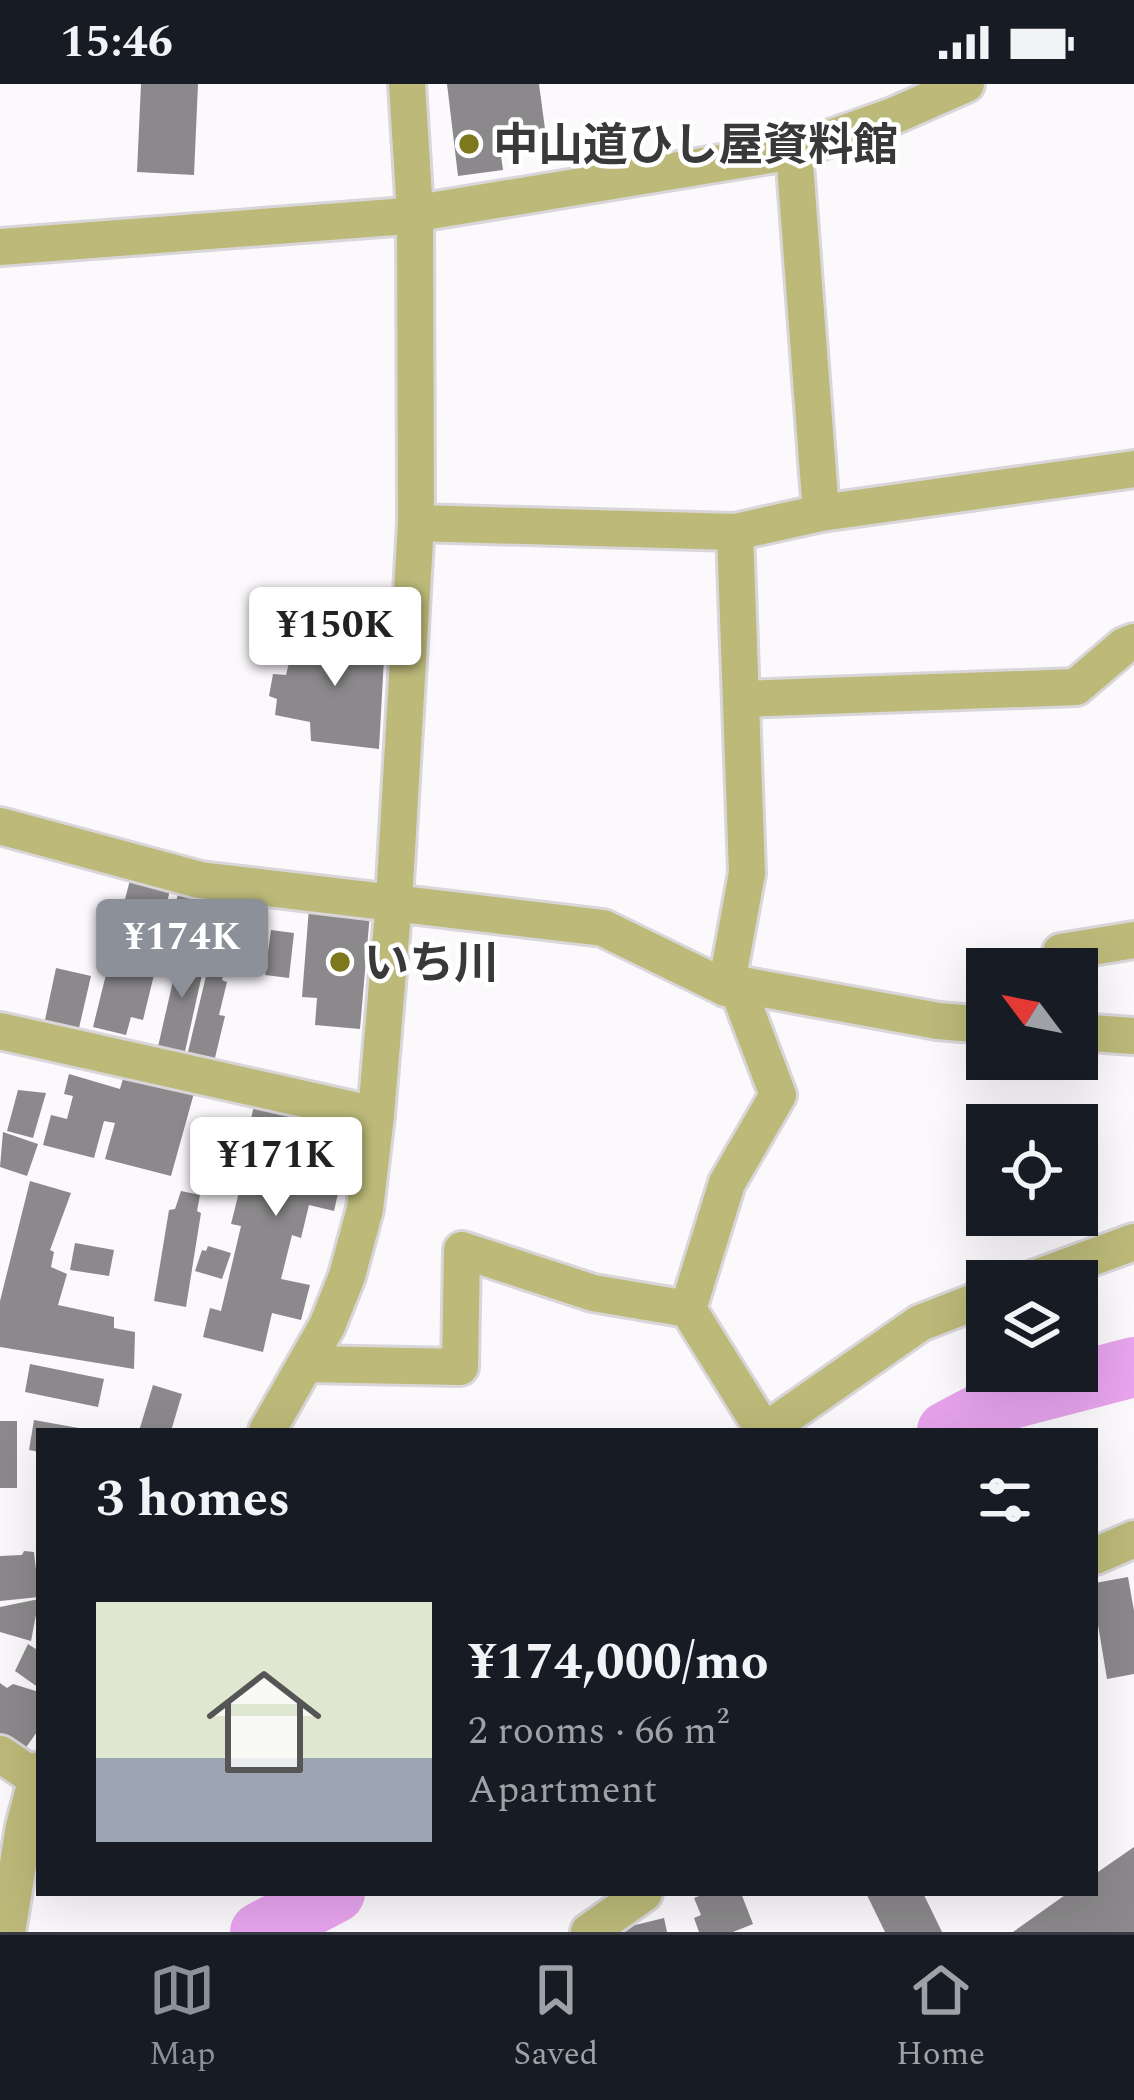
<!DOCTYPE html>
<meta charset="utf-8">
<style>
:root{--surface:#171b24;--page:#242831;--text:#f1f3f6;--muted:#9ea1a6;--line:#363941;--accent:#8c9099}
body{margin:0;font-family:Spectral,"Noto Sans JP",serif;background:var(--page);color:var(--text);height:100vh;display:flex;flex-direction:column;font-size:45px;white-space:nowrap}
*{box-sizing:border-box;margin:0}
p{font-size:39px;color:var(--muted)}
.icon{flex:none;width:66px;height:66px;fill:none;stroke:currentColor;stroke-width:2;stroke-linecap:round;stroke-linejoin:round}
.map{position:relative;flex:1;overflow:hidden}
.sheet{position:absolute;left:36px;top:1344px;width:1062px;height:468px;display:flex;flex-direction:column;background:var(--surface);border-radius:0px;box-shadow:0 12px 48px #0002}
.sheet>*{flex:none}
.needle{width:78px;rotate:302deg}
.tools{position:absolute;left:966px;top:864px;display:grid;gap:24px}
.tools a{display:grid;place-items:center;width:132px;height:132px;border-radius:0px;background:var(--surface);box-shadow:0 12px 48px #0002;font-size:60px}
.price{position:absolute;translate:-50% -102px;padding:0 27px;border-radius:12px;background:#fff;color:#222;font-size:39px;line-height:78px;filter:drop-shadow(0 3px 6px #0008)}
.price::after{content:'';position:absolute;left:50%;top:72px;width:36px;height:27px;margin-left:-18px;background:inherit;clip-path:polygon(0 0,100% 0,50% 100%)}
.price.active{background:var(--accent);color:#fff}
ul{padding:0;list-style:none}
li{display:flex;align-items:center;gap:36px;height:300px;padding:0 60px}
li span{display:grid;place-items:center;flex:none;width:336px;height:240px;border-radius:0px;color:#555}
li>.icon{margin-inline-start:auto}
span .icon{width:144px;height:144px;fill:#fffc;stroke-width:1}
li b{font-size:51px}
h2{display:flex;justify-content:space-between;align-items:center;height:144px;padding:0 60px;font-size:51px}
.status{display:flex;justify-content:space-between;align-items:center;height:84px;padding:0 60px;background:var(--surface);direction:ltr}
.status svg{height:33px;fill:currentColor}
.tab-bar{display:flex;justify-content:space-around;align-items:center;height:168px;border-top:3px solid var(--line);background:var(--surface);font-size:33px;color:var(--muted)}
.tab-bar a{display:grid;justify-items:center;gap:6px}
.tab-bar .active{color:var(--accent)}
.map>svg:first-child{display:block}
</style>
<div class="status"><b>15:46</b><svg viewBox="0 0 49 12"><path d="M0 12V9h3v3zM5 12V6h3v6zM10 12V3h3v9zM15 12V0h3v12zM26 1h20v11H26zM47 4h2v5h-2z"/></svg></div>
<div class="map">
<svg width="1134" height="1848" viewBox="0 0 1134 1848">
<rect width="100%" height="100%" fill="#fcf9fc"/>
<g fill="none" stroke-linecap="round" stroke-linejoin="round">
<!-- river -->
<g stroke="#e8a4ee" stroke-width="60">
<path d="M947 1347 1004 1317 1134 1283"/>
<path d="M260 1848 335 1809"/>
</g>
</g>
<!-- building -->
<g fill="#8b898b">
<path d="M141 0H198L194 91 137 88Z"/>
<path d="M447 0H539L545 45 498 50 503 86 458 92Z"/>
<path d="M303 550 385 556 379 665 311 657 310 638 275 631 277 615 269 612 273 590 286 591 291 571H300Z"/>
<path d="M130 796 170 806 158 856 117 846Z"/>
<path d="M179 807 220 818 209 860 167 849Z"/>
<path d="M225 818 264 829 252 873 213 862Z"/>
<path d="M309 824 370 829 360 945 315 941 317 914 302 913Z"/>
<path d="M271 846 294 849 289 894 265 891Z"/>
<path d="M116 850 161 862 143 936 131 933 126 951 93 943Z"/>
<path d="M181 862 207 868 184 972 157 967Z"/>
<path d="M211 871 227 875 222 896 227 898 219 931 225 932 214 978 187 972Z"/>
<path d="M56 884 91 892 79 944 45 936Z"/>
<path d="M69 990 120 1005 124 991 194 1009 171 1092 105 1075 115 1039 104 1037 94 1074 43 1061 51 1031 67 1035 73 1012 64 1010Z"/>
<path d="M18 1006 46 1009 33 1054 7 1047Z"/>
<path d="M254 1021 353 1044 334 1127 309 1121 301 1154 292 1151 281 1195 310 1201 301 1236 272 1229 263 1268 203 1253 210 1224 221 1227 241 1142 231 1140 250 1064 245 1063Z"/>
<path d="M3 1048 38 1060 27 1092 0 1083Z"/>
<path d="M30 1097 71 1109 50 1166 54 1168 51 1183 67 1190 58 1221 114 1233V1244L135 1248 134 1285 0 1263V1217Z"/>
<path d="M181 1107 200 1111 197 1127 201 1129 186 1223 154 1217 169 1126 175 1125Z"/>
<path d="M75 1159 114 1166 109 1192 70 1186Z"/>
<path d="M208 1162 231 1169 222 1195 195 1187 202 1166 206 1167Z"/>
<path d="M30 1280 104 1295 98 1323 25 1308Z"/>
<path d="M153 1301 182 1310 171 1347H139Z"/>
<path d="M34 1336 84 1345 83 1347H39V1368L29 1366Z"/>
<rect x="0" y="1337" width="17" height="67"/>
<path d="M24 1467 34 1468 39 1513 0 1517V1472L22 1471Z"/>
<path d="M1128 1493 1134 1527V1590L1107 1595 1095 1523V1499Z"/>
<path d="M39 1515 31 1557 0 1548V1523Z"/>
<path d="M28 1560 39 1567V1604L15 1587Z"/>
<path d="M0 1599 7 1604 13 1600 39 1608V1645L20 1672 0 1658Z"/>
<path d="M1134 1763V1848H1013L1068 1809H1095V1790Z"/>
<path d="M707 1809H741L753 1840 733 1848H699L694 1834 701 1831 694 1814Z"/>
<path d="M866 1809H923L942 1848H885Z"/>
<path d="M664 1834 667 1848H625L623 1844Z"/>
</g>
<g fill="none" stroke-linecap="round" stroke-linejoin="round">
<defs>
<g id="minor">
<path d="M794 67 821 429"/>
<path d="M0 163 394 133 794 67 893 32 966 0"/>
<path d="M416 439 735 448 821 429 1134 385"/>
<path d="M744 615 1076 603 1124 562 1134 558"/>
<path d="M0 742 200 796 603 844 726 904 736 900 938 937 987 941"/>
<path d="M1061 868 1134 856"/>
<path d="M726 904 747 789 735 448"/>
<path d="M0 947 376 1031"/>
<path d="M1077 948 1134 952"/>
<path d="M1028 1197 1134 1158"/>
<path d="M688 1225 727 1099 778 1011 736 900"/>
<path d="M307 1280 460 1283 462 1166 593 1209 688 1225 764 1347"/>
<path d="M267 1347 327 1242 347 1192 365 1125 376 1031 394 816 416 439 415 129 407 0"/>
<path d="M765 1347 920 1239 987 1213"/>
<path d="M1095 1472 1134 1455"/>
<path d="M0 1670 34 1693"/>
<path d="M7 1848 24 1743 39 1686"/>
<path d="M589 1848 644 1809"/>
</g>
</defs>
<!-- minor casing -->
<use href="#minor" stroke="#d9d6d9" stroke-width="42"/>
<!-- minor -->
<use href="#minor" stroke="#bcb979" stroke-width="36"/>
</g>
<!-- markers -->
<g fill="#7d781d" stroke="#fff" stroke-width="4.5">
<circle cx="469" cy="60" r="12"/>
<circle cx="340" cy="878" r="12"/>
</g>
<g text-anchor="middle" stroke-width="9" stroke-linejoin="round" paint-order="stroke">
<!-- poi labels -->
<g font-size="45" font-weight="bold" fill="#3a393a" stroke="#fff" text-anchor="start">
<text x="493" y="76">中山道ひし屋資料館</text>
<text x="364" y="894">いち川</text>
</g>
</g>
</svg>
<div class="tools">
<a><svg class="needle" viewBox="-14 -14 28 28"><path d="M0-13l5 13h-10z" fill="#e53935"/><path d="M0 13l5-13h-10z" fill="#9ea1a6"/></svg></a>
<a><svg class="icon" aria-label="locate" viewBox="0 0 24 24"><circle cx="12" cy="12" r="6"/><path d="M12 2v4M12 18v4M2 12h4M18 12h4"/></svg></a>
<a><svg class="icon" aria-label="layers" viewBox="0 0 24 24"><path d="M12 4l9 5-9 5-9-5zM3 14l9 5 9-5"/></svg></a>
</div>
<b class="price" style="left:335px;top:605px">¥150K</b>
<b class="price active" style="left:182px;top:917px">¥174K</b>
<b class="price" style="left:276px;top:1135px">¥171K</b>
<section class="sheet">
<h2>3 homes<svg class="icon" aria-label="filters" viewBox="0 0 24 24"><path d="M4 7h16M4 17h16"/><circle cx="9" cy="7" r="2"/><circle cx="15" cy="17" r="2"/></svg></h2>
<ul>
<li><span style="background:linear-gradient(#dfe7d0 65%,#9aa5b1 0)"><svg class="icon" aria-label="home" viewBox="0 0 24 24"><path d="M3 11l9-7 9 7M6 9v11h12V9"/></svg></span><div><b>¥174,000/mo</b><p>2 rooms · 66 m²</p><p>Apartment</p></div></li>
</ul>
</section>
</div>
<nav class="tab-bar">
<a class="active"><svg class="icon" aria-label="map" viewBox="0 0 24 24"><path d="M3 6l6-2 6 2 6-2v14l-6 2-6-2-6 2zM9 4v14M15 6v14"/></svg>Map</a>
<a><svg class="icon" aria-label="saved" viewBox="0 0 24 24"><path d="M7 4h10v16l-5-4-5 4z"/></svg>Saved</a>
<a><svg class="icon" aria-label="home" viewBox="0 0 24 24"><path d="M3 11l9-7 9 7M6 9v11h12V9"/></svg>Home</a>
</nav>
